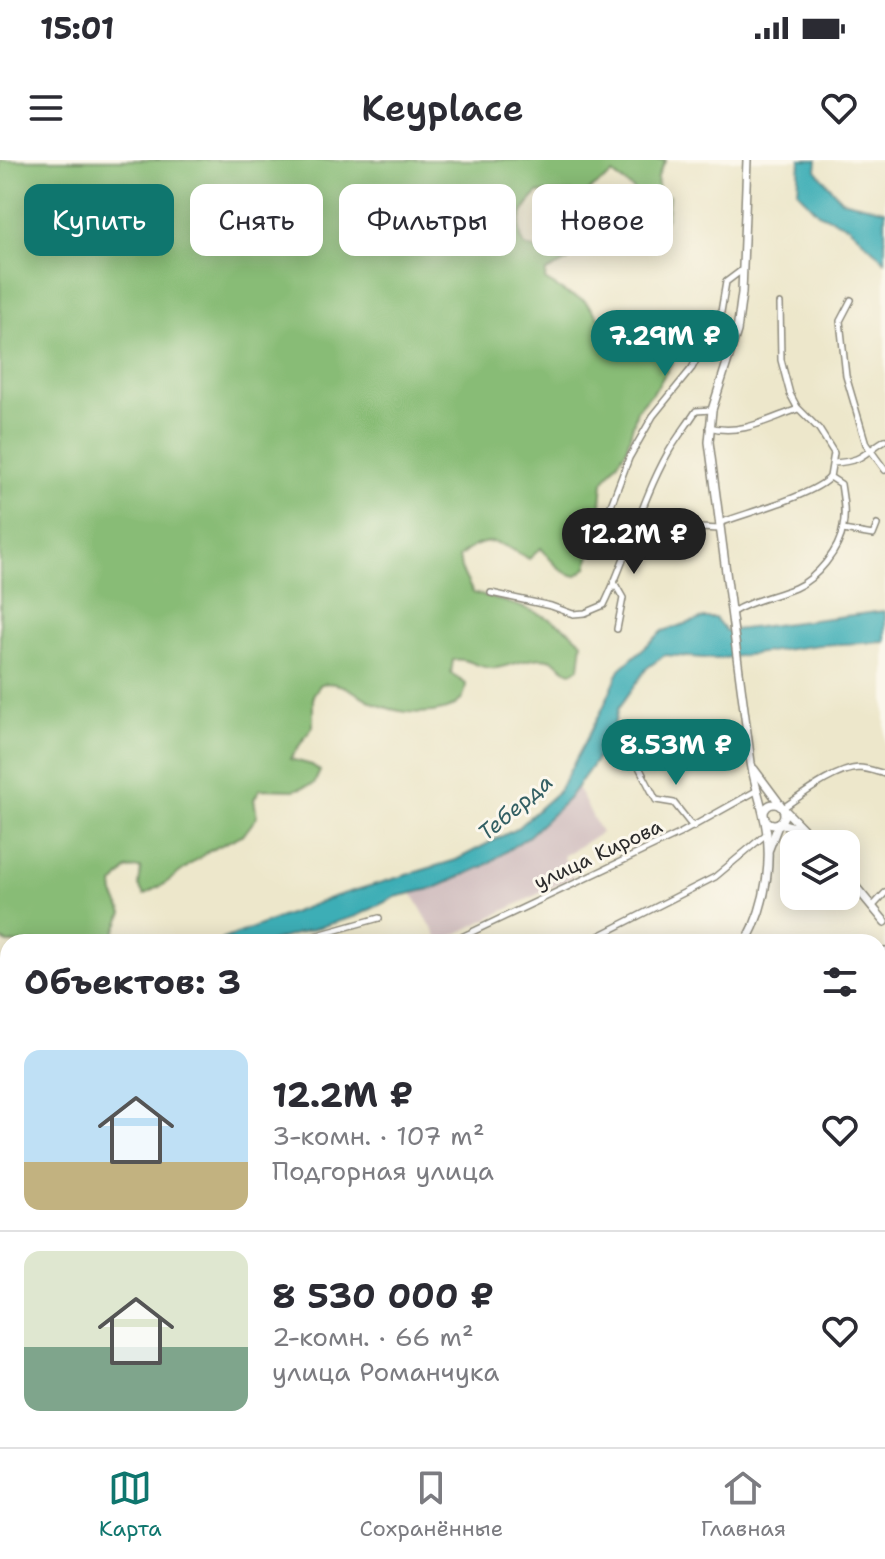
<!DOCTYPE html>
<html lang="ru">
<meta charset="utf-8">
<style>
:root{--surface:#fff;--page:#f2f2f3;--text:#2b2b33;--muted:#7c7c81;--line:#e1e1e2;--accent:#0f766e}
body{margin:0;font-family:"Shantell Sans",sans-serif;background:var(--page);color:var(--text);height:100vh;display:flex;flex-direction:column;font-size:30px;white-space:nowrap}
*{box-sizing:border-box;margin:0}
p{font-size:26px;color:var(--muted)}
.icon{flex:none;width:44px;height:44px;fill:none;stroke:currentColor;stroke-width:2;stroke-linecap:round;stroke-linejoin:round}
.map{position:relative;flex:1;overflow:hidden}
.side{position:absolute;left:0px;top:774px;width:886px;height:514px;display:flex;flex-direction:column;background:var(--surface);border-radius:24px 24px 0 0;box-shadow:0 4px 20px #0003}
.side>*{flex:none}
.top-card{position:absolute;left:24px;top:24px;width:838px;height:72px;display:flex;gap:16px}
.tools{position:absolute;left:780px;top:670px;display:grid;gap:16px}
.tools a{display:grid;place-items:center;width:80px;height:80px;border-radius:16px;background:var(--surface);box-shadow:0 4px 20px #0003;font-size:40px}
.price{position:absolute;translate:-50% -68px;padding:0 18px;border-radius:28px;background:var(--accent);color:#fff;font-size:26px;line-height:52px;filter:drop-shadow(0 2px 4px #0008)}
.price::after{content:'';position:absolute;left:50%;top:48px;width:24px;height:18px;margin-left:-12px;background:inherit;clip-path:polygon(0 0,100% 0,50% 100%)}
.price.on{background:#222;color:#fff}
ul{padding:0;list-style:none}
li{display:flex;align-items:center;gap:24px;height:200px;padding:0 24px}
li+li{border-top:2px solid var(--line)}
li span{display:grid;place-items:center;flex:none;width:224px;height:160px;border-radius:16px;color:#555}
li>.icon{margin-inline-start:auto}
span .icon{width:96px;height:96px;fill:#fffc;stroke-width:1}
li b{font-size:34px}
h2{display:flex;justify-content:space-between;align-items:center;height:96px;padding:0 24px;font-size:34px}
.tag{padding:0 28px;border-radius:16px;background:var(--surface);box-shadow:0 4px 20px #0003;font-size:28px;line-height:72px}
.tag.on{background:var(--accent);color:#fff}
.status{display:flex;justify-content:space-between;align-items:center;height:56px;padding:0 40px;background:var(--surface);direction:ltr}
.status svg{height:22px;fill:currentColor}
header{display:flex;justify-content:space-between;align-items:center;height:104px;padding:0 24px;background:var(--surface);font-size:36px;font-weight:600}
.tab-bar{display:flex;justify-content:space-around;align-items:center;height:112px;border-top:2px solid var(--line);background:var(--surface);font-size:22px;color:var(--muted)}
.tab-bar a{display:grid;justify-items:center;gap:4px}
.tab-bar .on{color:var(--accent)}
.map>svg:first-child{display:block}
</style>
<div class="status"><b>15:01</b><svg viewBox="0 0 49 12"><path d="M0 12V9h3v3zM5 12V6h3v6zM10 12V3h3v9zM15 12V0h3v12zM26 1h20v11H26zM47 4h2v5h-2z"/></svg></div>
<header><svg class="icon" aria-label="menu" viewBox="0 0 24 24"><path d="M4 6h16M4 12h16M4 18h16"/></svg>Keyplace<svg class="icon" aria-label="heart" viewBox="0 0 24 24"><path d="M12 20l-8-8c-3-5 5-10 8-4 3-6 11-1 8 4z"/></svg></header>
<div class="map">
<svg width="885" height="1287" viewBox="0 0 885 1287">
<rect width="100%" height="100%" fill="#fbf7ec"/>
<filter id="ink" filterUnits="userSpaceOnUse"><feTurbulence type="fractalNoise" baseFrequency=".0125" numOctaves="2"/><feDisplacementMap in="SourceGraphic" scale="16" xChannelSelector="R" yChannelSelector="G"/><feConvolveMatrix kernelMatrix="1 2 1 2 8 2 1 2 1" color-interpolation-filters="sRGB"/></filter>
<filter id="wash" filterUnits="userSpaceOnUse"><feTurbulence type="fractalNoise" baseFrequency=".006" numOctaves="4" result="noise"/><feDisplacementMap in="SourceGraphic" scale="32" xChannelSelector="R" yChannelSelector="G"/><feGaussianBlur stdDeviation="1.8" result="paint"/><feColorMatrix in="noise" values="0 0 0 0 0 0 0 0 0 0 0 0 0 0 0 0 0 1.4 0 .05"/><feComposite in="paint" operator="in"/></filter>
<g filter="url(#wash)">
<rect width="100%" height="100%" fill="#ede7cb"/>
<!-- built -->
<path fill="#f7d1c8" d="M281 1280H344L348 1287H265Z"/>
<!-- industrial -->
<path fill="#d2bfc0" d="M577 627 601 673 563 696 573 717 440 782 412 733 435 728 529 676 568 639Z"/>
<!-- forest -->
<path fill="#88bc76" stroke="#5a7450" stroke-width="2" d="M0 0H666C659 12 653 21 662 34L669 36 667 56 661 69C634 70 644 52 638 37 634 26 620 21 613 14L587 32 538 33C523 46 514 67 525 86L540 91 554 80C564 85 568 90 568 101L546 112 545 120 568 134 584 140 603 162 625 173 632 184 672 193 673 200 658 226 637 250 626 290 603 322 599 366 592 383 587 408 576 416C560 413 551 400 541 388L529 399C501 383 487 372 459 397L461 409 473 433C510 443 554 453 582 482L579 508 573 512C563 511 561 503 552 500 536 494 512 506 496 508 480 510 469 497 453 500L451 513 466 524C465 540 457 546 443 550 421 556 394 552 374 543 356 534 342 520 321 524L313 535V566L290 599 312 605 320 611 314 624 294 630 260 629 254 639 257 657 244 674 207 692 163 725 144 735 139 726 141 708 127 709 113 725 114 734 123 753 111 782 8 783 0 779Z"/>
<!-- water -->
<g fill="#3daeb6" stroke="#346c70" stroke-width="2">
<path d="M800 0H817L816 10 841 40 885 50V101L848 66 818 53 798 32Z"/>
<path d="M885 451V482L819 485 716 499 665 495 647 508 618 549 610 581 568 639 529 676 484 706 435 728 395 737 357 756 269 782H216L333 737 456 700 516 669 559 631 603 548 620 509 663 471 704 458H715L726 471Z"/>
</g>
</g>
<g filter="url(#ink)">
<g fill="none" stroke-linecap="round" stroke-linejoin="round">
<defs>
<g id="street">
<path d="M851 140 840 161 846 216 866 284 885 310"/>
<path d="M709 267C740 276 769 259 798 249"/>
<path d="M834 303C864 301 862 294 885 280"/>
<path d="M610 348 629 298 653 256 692 208 721 152 726 122 742 110"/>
<path d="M720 363C746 353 815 335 830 317"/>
<path d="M636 370 651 361 678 367 720 369"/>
<path d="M843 370 873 375 877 365"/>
<path d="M615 424 623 438 617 469"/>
<path d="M491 433 551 446 573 454 585 453 604 445C628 396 641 341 668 293 676 279 687 265 696 251L712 250"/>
<path d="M731 453C751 440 773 437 795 428 816 419 840 390 843 367 846 353 843 338 841 324L830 317 834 293 819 269 797 247 790 234 781 200 780 144"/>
<path d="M638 605 656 640 674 643 693 667"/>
<path d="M783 648C802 635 835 609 859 608 867 608 877 612 885 614"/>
<path d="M872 747 885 733"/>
<path d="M293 782 379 758"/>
<path d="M451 782 679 674 756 631"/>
<path d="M587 782 715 717 765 675"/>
<path d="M878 801 885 790"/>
<path d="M878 832 885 821"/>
<path d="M0 967 2 966 8 975"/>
<path d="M0 1065 8 1051"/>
<path d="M0 1121 2 1130"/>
<path d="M12 1280 14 1287"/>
<path d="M249 1287 264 1280"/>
<path d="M677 1287 678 1280"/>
</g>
<g id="secondary">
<path d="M754 609 783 648 818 684"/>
<circle cx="774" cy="654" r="10"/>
<path d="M769 689 779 663 802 669"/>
<path d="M846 715 885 762"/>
<path d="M746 782C767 744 774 695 763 653 759 636 754 621 751 603L709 282 712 250 737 171 742 133 747 0"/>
<path d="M0 1269 8 1262"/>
<path d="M802 1280V1283L829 1287"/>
</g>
</defs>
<!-- street casing -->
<use href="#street" stroke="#8c897b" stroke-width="8"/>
<!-- secondary casing -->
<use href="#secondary" stroke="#8c897b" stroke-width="10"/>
<!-- street -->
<use href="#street" stroke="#fff" stroke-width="5"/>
<!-- secondary -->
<use href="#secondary" stroke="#fff" stroke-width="7"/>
</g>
</g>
<g text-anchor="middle" stroke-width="6" stroke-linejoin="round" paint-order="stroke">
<!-- street labels -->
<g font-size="20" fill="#2b2b2b" stroke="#fbf7ec">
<text transform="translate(598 694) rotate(-25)" y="7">улица Кирова</text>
</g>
<!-- water labels -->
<g font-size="22" font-style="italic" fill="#325f63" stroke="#fbf7ec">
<text transform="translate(515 647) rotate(-40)" y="8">Теберда</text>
</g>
</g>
</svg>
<div class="tools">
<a><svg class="icon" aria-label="layers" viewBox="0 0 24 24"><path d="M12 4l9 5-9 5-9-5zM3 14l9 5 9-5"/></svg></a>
</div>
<b class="price" style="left:665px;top:218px">7.29M ₽</b>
<b class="price on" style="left:634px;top:416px">12.2M ₽</b>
<b class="price" style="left:676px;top:627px">8.53M ₽</b>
<div class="top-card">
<a class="tag on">Купить</a>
<a class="tag">Снять</a>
<a class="tag">Фильтры</a>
<a class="tag">Новое</a>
</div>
<section class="side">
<h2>Объектов: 3<svg class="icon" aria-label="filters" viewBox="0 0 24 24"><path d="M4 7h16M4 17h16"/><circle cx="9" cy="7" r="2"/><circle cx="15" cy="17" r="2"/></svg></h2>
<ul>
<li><span style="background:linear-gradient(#bfe0f5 70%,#c2b280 0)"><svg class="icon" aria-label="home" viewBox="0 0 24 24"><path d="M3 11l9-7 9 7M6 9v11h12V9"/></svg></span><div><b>12.2M ₽</b><p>3-комн. · 107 m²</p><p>Подгорная улица</p></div><svg class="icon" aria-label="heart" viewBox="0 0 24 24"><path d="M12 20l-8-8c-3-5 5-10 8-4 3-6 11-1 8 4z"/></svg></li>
<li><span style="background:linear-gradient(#dfe7d0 60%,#7fa58c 0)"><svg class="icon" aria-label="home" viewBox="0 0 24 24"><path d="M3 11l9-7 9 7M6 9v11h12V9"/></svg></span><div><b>8 530 000 ₽</b><p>2-комн. · 66 m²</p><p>улица Романчука</p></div><svg class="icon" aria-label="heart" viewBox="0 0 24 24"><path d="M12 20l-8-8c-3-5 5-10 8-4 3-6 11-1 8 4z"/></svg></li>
</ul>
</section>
</div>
<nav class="tab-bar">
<a class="on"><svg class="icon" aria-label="map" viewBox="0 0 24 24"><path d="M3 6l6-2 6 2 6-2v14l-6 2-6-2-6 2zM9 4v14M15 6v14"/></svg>Карта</a>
<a><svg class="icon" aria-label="saved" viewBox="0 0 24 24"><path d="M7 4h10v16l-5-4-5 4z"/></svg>Сохранённые</a>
<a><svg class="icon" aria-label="home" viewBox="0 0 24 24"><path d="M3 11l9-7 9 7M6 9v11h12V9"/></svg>Главная</a>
</nav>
